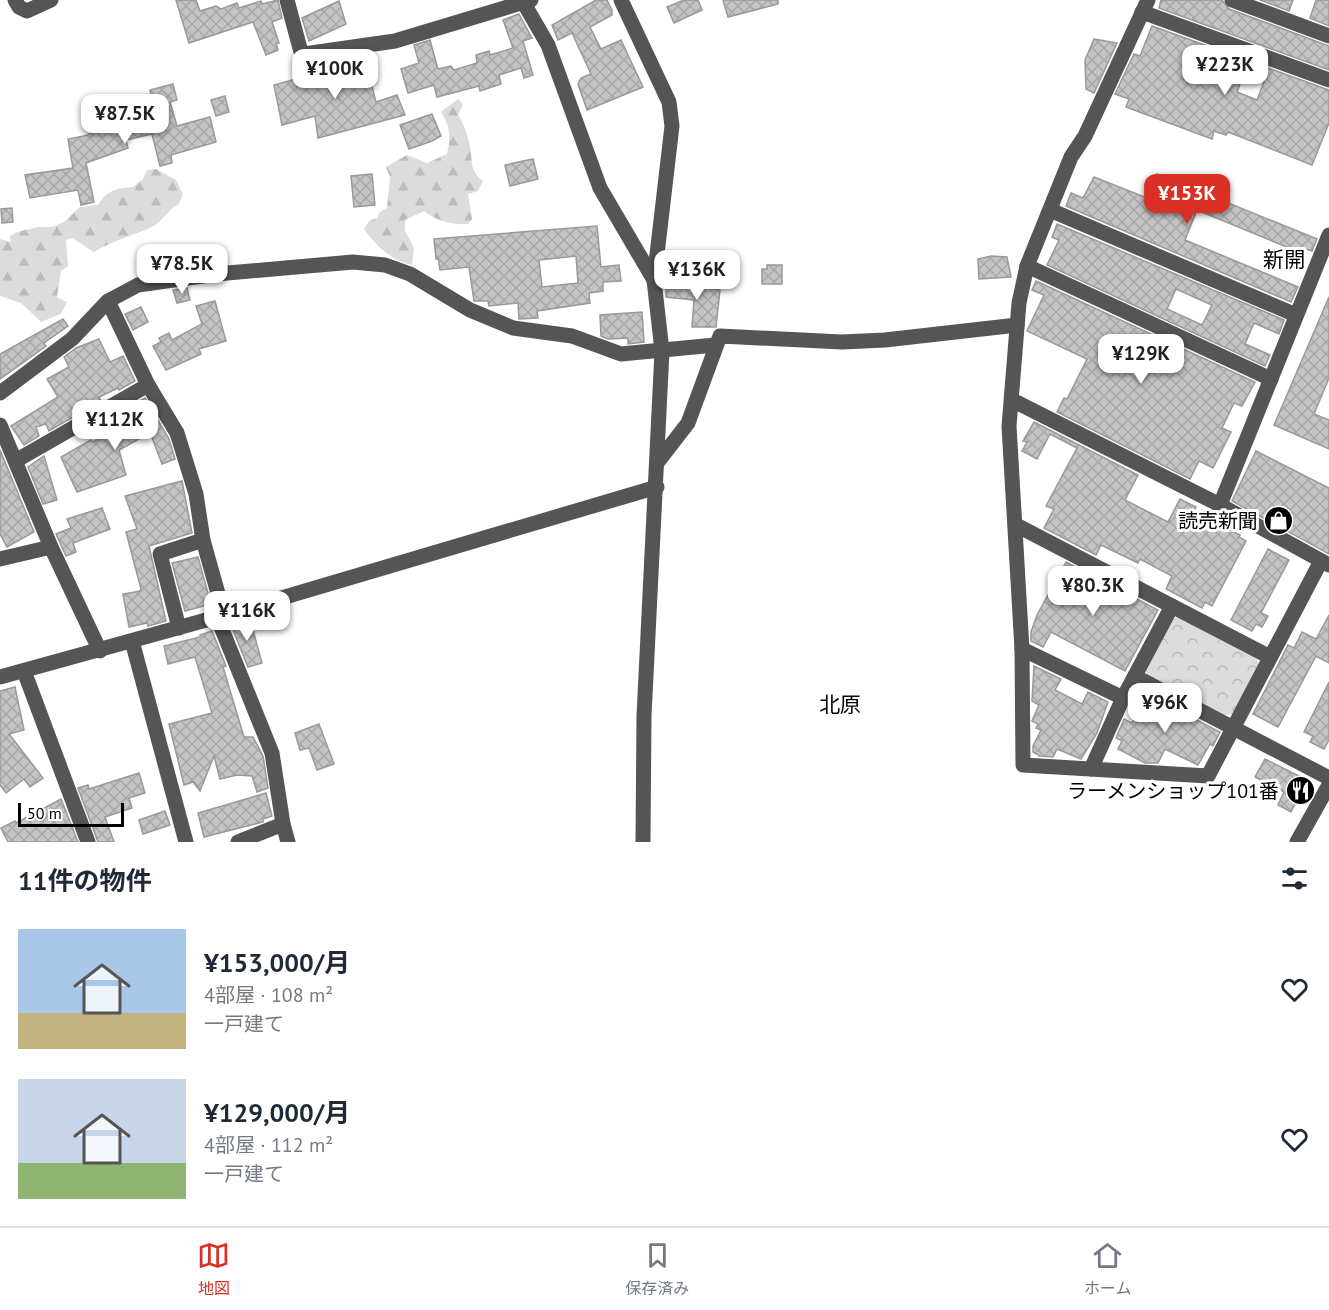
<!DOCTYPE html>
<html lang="ja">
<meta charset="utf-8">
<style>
:root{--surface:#fff;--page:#f6f6f7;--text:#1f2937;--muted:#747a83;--line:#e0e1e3;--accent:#d93025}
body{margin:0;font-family:"PT Sans","Noto Sans JP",sans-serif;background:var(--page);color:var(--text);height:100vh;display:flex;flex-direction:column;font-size:22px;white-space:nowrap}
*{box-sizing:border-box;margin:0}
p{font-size:20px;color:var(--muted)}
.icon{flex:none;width:33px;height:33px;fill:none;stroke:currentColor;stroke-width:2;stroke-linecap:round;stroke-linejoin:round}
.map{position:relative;height:842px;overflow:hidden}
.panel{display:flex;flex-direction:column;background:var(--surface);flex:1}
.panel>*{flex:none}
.scale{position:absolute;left:18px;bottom:15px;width:106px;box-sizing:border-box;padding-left:6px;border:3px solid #000;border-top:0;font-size:16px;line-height:21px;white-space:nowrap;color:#000;-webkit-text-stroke:4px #fff;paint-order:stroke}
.price{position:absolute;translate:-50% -51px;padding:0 14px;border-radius:12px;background:#fff;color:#222;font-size:20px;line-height:39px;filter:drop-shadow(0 2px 3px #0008)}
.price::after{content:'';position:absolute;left:50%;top:36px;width:18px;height:14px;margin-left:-9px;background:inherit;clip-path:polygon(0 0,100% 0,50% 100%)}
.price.selected{background:var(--accent);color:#fff}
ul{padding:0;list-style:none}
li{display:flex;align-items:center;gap:18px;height:150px;padding:0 18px}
li span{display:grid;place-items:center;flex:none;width:168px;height:120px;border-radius:0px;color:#555}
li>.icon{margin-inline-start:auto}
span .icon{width:72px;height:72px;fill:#fffc;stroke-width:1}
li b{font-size:26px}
h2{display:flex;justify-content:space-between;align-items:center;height:72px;padding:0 18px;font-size:26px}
.tab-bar{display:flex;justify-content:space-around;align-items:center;height:84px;border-top:2px solid var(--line);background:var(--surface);font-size:16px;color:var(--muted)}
.tab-bar a{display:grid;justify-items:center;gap:3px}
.tab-bar .selected{color:var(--accent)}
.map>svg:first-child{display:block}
</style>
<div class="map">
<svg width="1329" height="842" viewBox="0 0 1329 842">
<defs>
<pattern id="forest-firs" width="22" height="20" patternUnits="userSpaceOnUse" patternTransform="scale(1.5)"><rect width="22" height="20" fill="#dcdcdc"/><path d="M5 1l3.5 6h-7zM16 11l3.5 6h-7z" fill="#bbb"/></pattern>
<pattern id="park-crowns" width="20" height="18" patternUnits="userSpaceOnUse" patternTransform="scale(1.5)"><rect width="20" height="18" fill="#dcdcdc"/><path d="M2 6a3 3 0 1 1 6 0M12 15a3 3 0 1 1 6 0" fill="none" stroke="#bbb"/></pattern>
<pattern id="building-cross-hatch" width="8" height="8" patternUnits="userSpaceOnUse" patternTransform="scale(1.5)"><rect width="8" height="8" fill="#c4c4c4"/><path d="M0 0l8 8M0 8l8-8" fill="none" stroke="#a7a7a7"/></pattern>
</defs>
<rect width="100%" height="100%" fill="#fff"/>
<!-- forest -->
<g fill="url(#forest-firs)">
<path d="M458 99 463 105 458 115C463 122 469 139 470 147 473 163 469 170 483 181L478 191 468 194 472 219 468 224C452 225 436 221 424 211L405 220V231L414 248 412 265C392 261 376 246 364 229L369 221 377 218 380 212 387 208 390 177 386 167 407 155 427 163 447 154C451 137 450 126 441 112Z"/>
<path d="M156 169 176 180 183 194 179 204C167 210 162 223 150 228 131 236 112 241 94 252L72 238 66 240 68 266 61 271 57 297 67 302 61 314 41 322 21 303 0 296V239L11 242 10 236 17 232 37 227H52L64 222 80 207 98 205C107 190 117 188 133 187L143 179 147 170Z"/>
</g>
<!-- park -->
<path fill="url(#park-crowns)" d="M1178 617 1257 659 1259 665 1233 714 1225 715 1148 676 1145 670 1171 619Z"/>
<!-- building -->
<g fill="url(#building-cross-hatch)" stroke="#999" stroke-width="1.5" fill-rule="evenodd">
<path d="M176 0H196L200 11 216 6 221 9 237 3 239 8 261 1 262 4 278 0 282 18 272 22 279 43H276L278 50 266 55 253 22 189 43Z"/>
<path d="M596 0H607L612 10V15L590 27 601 49 621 40 643 87 587 110 578 84 581 78 591 74 572 33 558 40 552 25Z"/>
<path d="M684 0H698L702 10 674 23 667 7Z"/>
<path d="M723 0H778V4L728 17Z"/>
<path d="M1161 0H1222L1229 9 1329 46V70L1159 8Z"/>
<path d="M1260 0H1293L1289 11Z"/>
<path d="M1316 0H1329V26L1310 18Z"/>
<path d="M339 1 346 24 309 41 302 18Z"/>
<path d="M519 14 532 38 523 41 533 75 524 78 521 68 499 75 501 84 480 91 479 86 437 97 434 85 408 93 401 69 419 63 414 45 430 40 438 69 451 66 454 70 477 63 476 55 489 51 490 55 513 48 503 20Z"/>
<path d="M1152 26 1329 90V123L1312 165 1228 132 1226 135 1214 131 1212 139 1126 107 1129 99 1115 94 1134 54 1140 56ZM1245 71 1265 79 1257 100 1237 92Z"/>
<path d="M1094 39 1117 43 1094 93 1086 89 1085 60Z"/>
<path d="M365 60 376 102 397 95 405 115 318 138 315 116 282 125 274 85Z"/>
<path d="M173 84 177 100 170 102 177 126 210 117 216 142 171 155 172 163 160 166 152 134 126 140 128 148 86 163 94 202 81 205 78 190 30 198 25 175 73 168 68 139 84 136 132 119 130 111 153 106 150 90Z"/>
<path d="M225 96 229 112 216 116 211 100Z"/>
<path d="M432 114 441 136 432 141 409 149 400 125Z"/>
<path d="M533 159 538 179 510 186 505 165Z"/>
<path d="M372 174 375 205 354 207 351 176Z"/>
<path d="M1157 174 1317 239 1312 251 1303 248 1301 253 1197 210 1185 240 1298 287 1291 302 1066 206 1071 193 1083 198 1094 177 1147 198Z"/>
<path d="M12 208 13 222 2 223 1 209Z"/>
<path d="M1057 224 1284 320 1279 334 1254 323 1245 344 1270 355 1265 366 1047 265 1059 240 1052 237ZM1176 289 1212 305 1202 325 1167 309Z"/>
<path d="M597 226 601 267 619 265 621 281 603 282V291L589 293 590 303 537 311 538 318 519 319 518 303 489 306 488 301H474L469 267 440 270 438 258 436 259 434 239ZM576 256 578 283 542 287 539 260Z"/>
<path d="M991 256 1007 257 1011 277 979 279 978 259Z"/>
<path d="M767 265H782V284H762V269H767Z"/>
<path d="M675 279 700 282 699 286 720 290 716 327H692L694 300 666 297V284L675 285Z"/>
<path d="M1036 281 1255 382 1242 406 1234 403 1222 428 1231 432 1213 468 1199 461 1190 479 1057 412 1064 398 1067 399 1087 359 1027 331 1044 295 1032 290Z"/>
<path d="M187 288 190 300 177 303 173 290Z"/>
<path d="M1329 297V378L1314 414 1329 420V449L1274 425Z"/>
<path d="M215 301 226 341 199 349 201 354 166 370 153 346 161 342 159 338 169 333 172 340 202 324 196 306Z"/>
<path d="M141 307 148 322 133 330 125 314Z"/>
<path d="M642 312 644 342 628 344V338L608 339 601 336 600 315Z"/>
<path d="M63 319 68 326 44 343 46 346 0 379V354Z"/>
<path d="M99 339 110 362 123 356 135 381 119 390 118 388 99 397 101 401 49 431 46 424 36 427 39 436 24 445 11 426 58 397 47 379 69 367 64 357 76 348Z"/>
<path d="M145 398 169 439 175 459 162 464 151 435 146 438 144 436 119 450 126 475 77 492 61 457 91 440 93 442 106 434 110 441 139 425 129 407Z"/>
<path d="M1034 422 1138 475 1125 500 1168 522 1180 499 1196 507 1194 511 1240 535 1239 537 1246 541 1212 606 1205 602 1202 608 1166 589 1172 576 1140 559 1138 563 1101 545 1096 555 1044 528 1054 509 1046 506 1077 448 1050 434 1037 459 1022 451 1027 442 1023 441Z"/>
<path d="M0 450 34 532 7 547 0 534Z"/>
<path d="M1256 451 1329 488V554L1232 501Z"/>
<path d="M44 456 57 500 43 504 28 467Z"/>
<path d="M182 481 192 533 149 546 166 621 148 626 147 623 129 627 123 594 140 591 141 589 126 532 137 529 125 496Z"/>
<path d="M102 508 110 529 73 543 76 552 66 556 56 534 71 528 67 519Z"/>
<path d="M1268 549 1289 560 1261 613 1268 616 1262 627 1256 624 1252 631 1231 620Z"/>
<path d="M198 557 211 604 185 611 172 563Z"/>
<path d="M1066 562 1158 610 1125 671 1051 632 1043 647 1031 641V632L1037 615Z"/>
<path d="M1329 615V663L1316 656 1278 727 1253 714 1288 645 1294 648 1302 632 1316 639Z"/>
<path d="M250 619 262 663 248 667 231 625Z"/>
<path d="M212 631 226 666 223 667 244 737H253L263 756 268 788 257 792 252 776 237 775 220 779 214 756 200 791 193 782 184 785 169 724 212 713 195 657 168 664 164 646 200 637V635Z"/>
<path d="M1034 666 1061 679 1055 690 1082 704 1088 692 1108 702 1097 733 1081 759 1057 749 1053 757 1040 756 1033 752V746L1041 730 1036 728 1038 724 1032 721 1039 705 1032 701Z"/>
<path d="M1329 682V740L1324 749 1310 742 1313 736 1304 732Z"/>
<path d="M15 687 24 730 9 734 43 778 30 787 24 779 6 793 0 785V691Z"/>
<path d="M1147 694 1220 732 1213 746 1210 744 1198 765 1165 749 1158 763H1145L1118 749 1122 741 1116 738 1124 719 1132 723Z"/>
<path d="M319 724 334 764 317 770 309 748 300 750 295 733Z"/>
<path d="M1265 759 1301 777 1304 786 1291 812 1278 805 1284 792 1255 777Z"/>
<path d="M139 773 145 793 129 798 132 808 105 817 114 842H98L78 788 88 785 89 789Z"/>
<path d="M266 793 272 816 263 819V822L204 837 198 813Z"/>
<path d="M61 799 78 842H8L1 828 15 821 16 823Z"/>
<path d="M165 811 170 825 143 834 139 820Z"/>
</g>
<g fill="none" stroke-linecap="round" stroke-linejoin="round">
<!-- minor -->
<g stroke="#555" stroke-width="15">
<path d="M15 0 19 7 27 11 51 0"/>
<path d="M287 0 301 52 304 54 395 41 531 0"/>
<path d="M522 0 548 45 600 188 654 280"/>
<path d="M621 0 669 102 672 126 654 280 662 351 644 716 643 842"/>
<path d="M1148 0 1085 136 1071 157 1027 266 1019 303 1009 426 1022 649 1023 765 1208 776 1321 561"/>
<path d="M1232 0 1329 36"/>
<path d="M1142 12 1329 80"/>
<path d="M1050 210 1296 315"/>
<path d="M1027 266 1271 379"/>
<path d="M108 301 148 385 177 433 196 494 203 540 224 615"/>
<path d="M0 393 72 339 108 301 138 285 216 274 353 262 385 265 410 274 470 310 513 328 572 336 621 354 715 345"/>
<path d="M1012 400 1220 505 1329 565"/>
<path d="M0 425 51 547 100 651"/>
<path d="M17 460 148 385"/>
<path d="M657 463 688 423 720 336 842 342 885 340 1017 325"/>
<path d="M1220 505 1329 235"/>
<path d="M1016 525 1270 657"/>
<path d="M0 559 51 547"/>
<path d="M217 617 272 753 283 824 288 842"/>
<path d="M179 628 160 554 203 540"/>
<path d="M132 641 186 842"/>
<path d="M1022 649 1123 698"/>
<path d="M24 671 88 842"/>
<path d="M0 677 217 617 657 487"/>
<path d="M1136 677 1329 778"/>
<path d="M1091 769 1123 698 1172 606"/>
<path d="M238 842 283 824"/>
<path d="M1297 842 1329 785"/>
</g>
</g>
<!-- icons -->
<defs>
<symbol id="shop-disc" viewBox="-11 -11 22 22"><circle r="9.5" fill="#000" stroke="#fff"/><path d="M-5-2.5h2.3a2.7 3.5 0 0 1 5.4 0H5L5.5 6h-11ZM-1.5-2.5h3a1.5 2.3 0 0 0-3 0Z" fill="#fff"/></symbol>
<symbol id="restaurant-disc" viewBox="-11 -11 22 22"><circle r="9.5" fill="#000" stroke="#fff"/><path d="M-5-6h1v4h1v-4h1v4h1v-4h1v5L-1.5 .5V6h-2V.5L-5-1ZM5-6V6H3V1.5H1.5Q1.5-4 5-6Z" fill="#fff"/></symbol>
</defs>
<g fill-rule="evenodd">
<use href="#shop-disc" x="1262" y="504" width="33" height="33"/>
<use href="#restaurant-disc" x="1284" y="774" width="33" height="33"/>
</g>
<g text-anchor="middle" stroke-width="6" stroke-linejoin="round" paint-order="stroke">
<!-- poi labels -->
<g font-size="20" fill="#000" stroke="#fff" text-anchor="end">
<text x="1258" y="528">読売新聞</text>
<text x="1279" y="798">ラーメンショップ101番</text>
</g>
<!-- neighbourhood labels -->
<g font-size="21" fill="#000" stroke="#fff">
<text x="1284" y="267">新開</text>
<text x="840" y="712">北原</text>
</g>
</g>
</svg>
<div class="scale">50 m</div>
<b class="price" style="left:1225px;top:96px">¥223K</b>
<b class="price" style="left:335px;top:100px">¥100K</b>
<b class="price" style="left:125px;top:145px">¥87.5K</b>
<b class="price selected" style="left:1187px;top:225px">¥153K</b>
<b class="price" style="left:182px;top:295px">¥78.5K</b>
<b class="price" style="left:697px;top:301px">¥136K</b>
<b class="price" style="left:1141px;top:385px">¥129K</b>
<b class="price" style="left:115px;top:451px">¥112K</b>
<b class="price" style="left:1093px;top:617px">¥80.3K</b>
<b class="price" style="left:247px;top:642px">¥116K</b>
<b class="price" style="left:1165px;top:734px">¥96K</b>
</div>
<section class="panel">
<h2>11件の物件<svg class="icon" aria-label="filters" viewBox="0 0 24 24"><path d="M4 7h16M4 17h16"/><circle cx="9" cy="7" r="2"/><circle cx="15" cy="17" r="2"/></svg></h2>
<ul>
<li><span style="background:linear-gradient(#a9c7e8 70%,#c2b280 0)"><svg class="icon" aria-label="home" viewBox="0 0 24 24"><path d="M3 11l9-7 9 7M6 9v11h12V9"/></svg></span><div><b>¥153,000/月</b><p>4部屋 · 108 m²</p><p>一戸建て</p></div><svg class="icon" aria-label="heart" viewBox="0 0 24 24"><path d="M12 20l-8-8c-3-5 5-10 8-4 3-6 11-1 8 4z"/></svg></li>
<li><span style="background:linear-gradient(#c9d6e8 70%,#8fb573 0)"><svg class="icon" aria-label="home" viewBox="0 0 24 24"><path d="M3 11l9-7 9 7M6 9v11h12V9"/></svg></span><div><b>¥129,000/月</b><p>4部屋 · 112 m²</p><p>一戸建て</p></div><svg class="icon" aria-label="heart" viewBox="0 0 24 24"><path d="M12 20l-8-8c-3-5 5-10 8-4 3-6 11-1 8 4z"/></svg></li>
</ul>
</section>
<nav class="tab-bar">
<a class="selected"><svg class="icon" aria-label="map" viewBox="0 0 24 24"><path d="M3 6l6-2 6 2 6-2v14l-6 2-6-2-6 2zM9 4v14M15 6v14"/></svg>地図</a>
<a><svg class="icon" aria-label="saved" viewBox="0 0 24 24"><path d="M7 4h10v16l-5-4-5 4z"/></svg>保存済み</a>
<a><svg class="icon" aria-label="home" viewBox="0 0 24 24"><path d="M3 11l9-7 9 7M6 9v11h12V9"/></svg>ホーム</a>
</nav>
